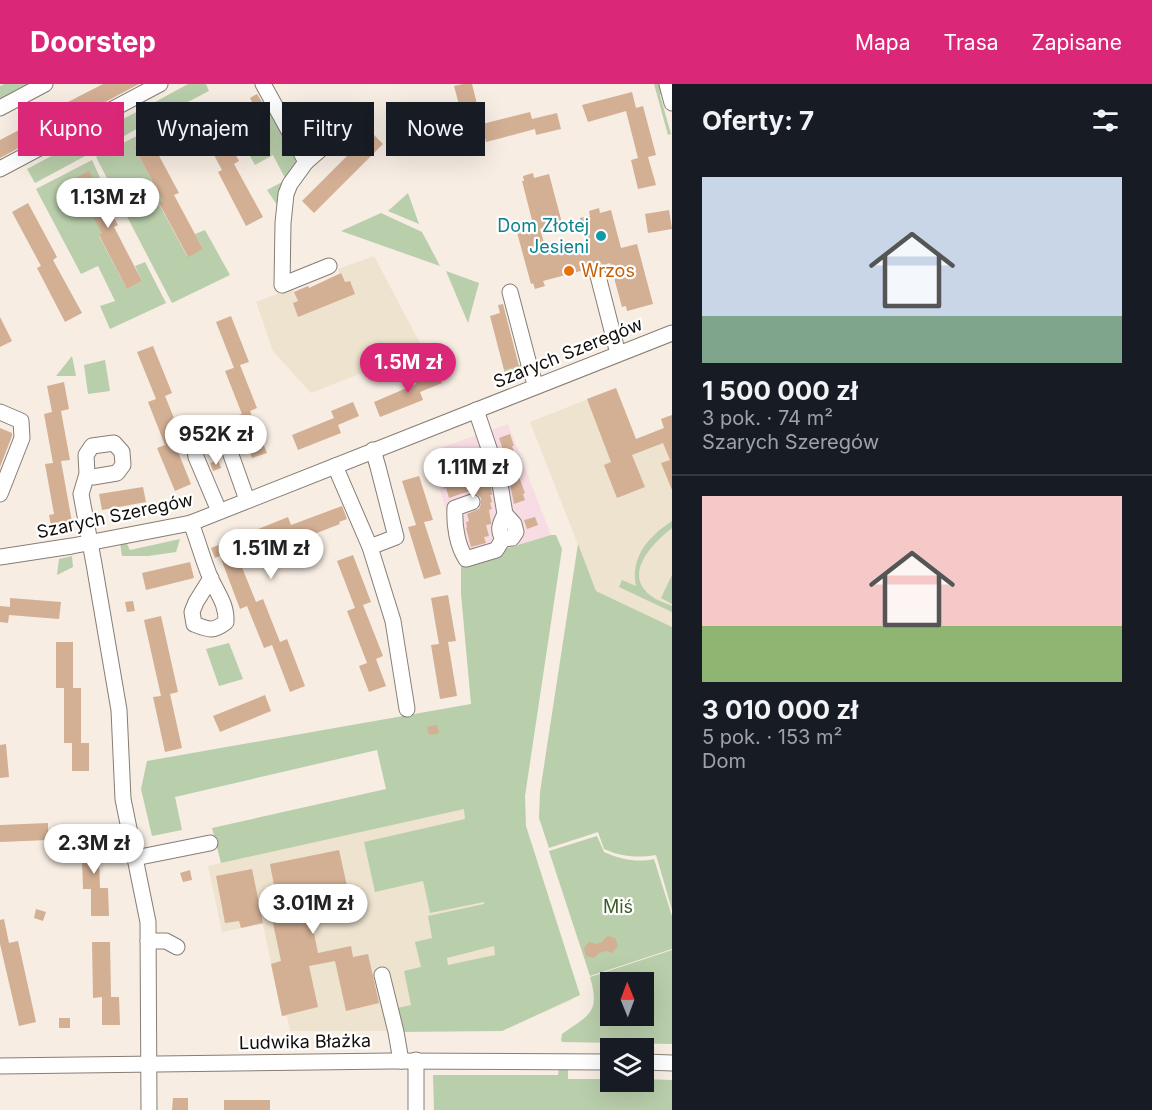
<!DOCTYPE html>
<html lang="pl">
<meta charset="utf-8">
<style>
:root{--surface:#171b24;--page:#20242c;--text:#f1f3f6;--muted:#9ea1a6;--line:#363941;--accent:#db2777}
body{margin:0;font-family:Inter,sans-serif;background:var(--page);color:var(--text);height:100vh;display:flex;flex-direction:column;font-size:22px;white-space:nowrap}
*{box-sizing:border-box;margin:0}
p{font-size:20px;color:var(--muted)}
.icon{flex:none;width:33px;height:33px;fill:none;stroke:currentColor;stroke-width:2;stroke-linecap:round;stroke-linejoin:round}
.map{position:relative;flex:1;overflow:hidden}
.details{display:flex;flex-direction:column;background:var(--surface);width:480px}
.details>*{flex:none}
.top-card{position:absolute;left:18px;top:18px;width:564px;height:54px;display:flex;gap:12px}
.needle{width:39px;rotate:359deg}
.controls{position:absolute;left:600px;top:888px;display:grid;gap:12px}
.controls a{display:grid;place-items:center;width:54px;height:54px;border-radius:0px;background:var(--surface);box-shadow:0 6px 24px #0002;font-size:30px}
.price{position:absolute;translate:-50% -51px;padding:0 14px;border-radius:21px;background:#fff;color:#222;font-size:20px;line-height:39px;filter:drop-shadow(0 2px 3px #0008)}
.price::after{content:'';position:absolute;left:50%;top:36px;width:18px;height:14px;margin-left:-9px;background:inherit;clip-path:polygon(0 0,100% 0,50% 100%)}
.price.active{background:var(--accent);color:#fff}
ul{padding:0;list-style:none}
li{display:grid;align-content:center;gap:12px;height:318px;padding:0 30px}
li+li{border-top:2px solid var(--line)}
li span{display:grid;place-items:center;height:186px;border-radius:0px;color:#555}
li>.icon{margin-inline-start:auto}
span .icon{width:108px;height:108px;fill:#fffc;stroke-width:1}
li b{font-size:26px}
h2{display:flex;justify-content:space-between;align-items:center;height:72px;padding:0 30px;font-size:26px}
.chip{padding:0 21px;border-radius:0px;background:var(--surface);box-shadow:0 6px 24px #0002;font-size:21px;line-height:54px}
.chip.active{background:var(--accent);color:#fff}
header{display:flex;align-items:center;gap:36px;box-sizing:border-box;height:84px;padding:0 30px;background:var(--accent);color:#fff}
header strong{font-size:28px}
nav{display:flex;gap:33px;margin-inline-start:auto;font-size:21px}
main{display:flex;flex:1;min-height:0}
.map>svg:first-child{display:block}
</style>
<header>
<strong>Doorstep</strong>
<nav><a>Mapa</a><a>Trasa</a><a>Zapisane</a></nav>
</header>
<main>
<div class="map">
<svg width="672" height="1026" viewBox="0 0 672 1026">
<rect width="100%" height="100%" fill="#f7ede3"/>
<!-- commercial -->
<path fill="#f7dde3" d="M508 340 551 451 461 478 429 368Z"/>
<!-- education -->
<g fill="#eee3cf">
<path d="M374 172 423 265 311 309 273 267 256 218 292 204 294 208 308 202 310 204 340 190 338 185Z"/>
<path d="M616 304 636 355 664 344 661 335 672 331V543L596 507 530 338Z"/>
<path d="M480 721 572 916 502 947H290L287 932H282L263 840 222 848 208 782Z"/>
</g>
<!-- green -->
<g fill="#b9ceab" fill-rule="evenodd">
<path d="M4 0H32L0 17V2Z"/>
<path d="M188 0H206L209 7 153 36 146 23Z"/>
<path d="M654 0H661L664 8 660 11 671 50 668 51Z"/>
<path d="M243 19 251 36 236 45 227 28Z"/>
<path d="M142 25 149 38 94 69 87 54Z"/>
<path d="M271 30 298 81 279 124 267 106 286 96 273 71 255 81 237 49Z"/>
<path d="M152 44 164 68 158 70 150 55 134 63 163 117 159 120 187 172 203 165 195 150 205 146 230 191 172 219 96 73Z"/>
<path d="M61 59 87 71 35 99 27 85 59 68 57 62Z"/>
<path d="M92 76 101 96 95 100 102 149 99 152 127 205 142 197 135 182 145 178 166 219 110 245 100 222 115 217 98 182 81 190 36 105Z"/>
<path d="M408 109 419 140 388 127Z"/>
<path d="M381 129 422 148 440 182 341 147Z"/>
<path d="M446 187 479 199 468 239Z"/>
<path d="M72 272 76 292H56Z"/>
<path d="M105 276 110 307 88 310 84 281Z"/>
<path d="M524 280 525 287 504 294V286Z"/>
<path d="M672 437V444C653 459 623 489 650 511 656 516 665 519 672 522V528L619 503 622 496 636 502C630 473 649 452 672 437Z"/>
<path d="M551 451H556L562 465 525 712 526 742 580 911 502 947 399 948 393 925 411 921 404 887 421 883 415 858 432 854 428 832 484 820V818L430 829 423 797 375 808 364 758 465 735 464 725 221 779 212 744 386 705 377 666 175 713 182 746 152 752 141 705 147 677 471 620 461 510V478ZM494 862 495 871 448 881 447 874Z"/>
<path d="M180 455 176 468 148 472H122L120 459 126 458 130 466Z"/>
<path d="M578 460 596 507 672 543V826L656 771C637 774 622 773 604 765L598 748 549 764 539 734 540 708Z"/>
<path d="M72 472 73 483 57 491 59 475Z"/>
<path d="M672 491V520L661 514Z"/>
<path d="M229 559 243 595 219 602 206 565Z"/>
<path d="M597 752 604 768C619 775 638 779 654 775L672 832V865L590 892 549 767Z"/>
<path d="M672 866V960L562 958 561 956 562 950C588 931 601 930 590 893ZM610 898H644V932H610Z"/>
<path d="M559 984H568V995H610V998H644V995L672 996V1026H434L433 991H558Z"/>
</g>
<!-- building -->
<g fill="#d3af94">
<path d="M103 0H139L0 74V56L21 45 29 39V38Z"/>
<path d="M463 0H472L482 40 530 28 532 35 557 29 561 45 536 51 535 45 486 58 483 46 467 50 454 2Z"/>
<path d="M632 8 636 24 643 22 656 71 648 73 656 101 638 105 631 76 638 74 626 27 588 38 582 21Z"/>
<path d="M257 10 262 18 254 22 250 14Z"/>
<path d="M210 23 239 77 234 80 263 133 246 142 218 88 222 86 193 32Z"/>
<path d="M371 48 383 60 314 129 302 117Z"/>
<path d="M150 55 179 109 174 111 203 165 188 173 159 119 163 117 134 63Z"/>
<path d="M89 87 118 141 114 143 142 197 127 205 99 151 102 149 73 95Z"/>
<path d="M533 89 534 94 549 90 562 139 540 145 547 169 586 159 580 134 590 132 589 127 599 124 600 129 611 126 621 164 637 160 653 220 627 227 626 222 622 223 610 179 604 181 599 179H594L590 181 588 185 543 197 545 202 535 205 533 199 531 200 515 141 532 136 522 97H524L523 92Z"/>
<path d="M28 119 57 173 53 176 82 229 65 238 37 184 41 182 12 128Z"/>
<path d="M669 126 672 145 648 149 645 130Z"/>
<path d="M341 189 345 198 350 197 355 210 298 233 293 219 298 217 294 208 308 202 309 204Z"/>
<path d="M503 220 519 282 504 286 490 232 500 229 498 221Z"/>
<path d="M231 232 249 278 240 281 257 324 250 327 267 369 252 374 235 332 242 330 225 287 239 282 234 284 216 238Z"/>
<path d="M0 233 12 257 0 263Z"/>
<path d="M153 262 172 309 165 312 182 354 174 358 191 400 175 407 157 364 165 361 148 318 156 315 137 268Z"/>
<path d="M436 285 442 299 420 308 423 316 380 333 374 318 416 300 413 294Z"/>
<path d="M64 298 69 325 61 327 70 376 61 377 72 438 51 442 49 431 54 430 45 380 53 379 44 330 52 328 47 302Z"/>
<path d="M616 304 636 355 664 344 661 335 672 331V406L661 379 670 376 663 359 632 371 645 403 617 414 604 381 611 378 587 315Z"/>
<path d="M353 318 359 332 338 341 341 349 298 366 292 351 334 334 331 327Z"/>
<path d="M0 344 12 349V352L0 383Z"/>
<path d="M510 350 514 362H512L515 370 513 371 515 376 513 377 525 409 523 410 525 416 514 420 508 391 501 367 503 366 499 354Z"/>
<path d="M218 376 221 384 213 387 210 379Z"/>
<path d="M484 380 490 396 492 411H490L492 418 490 419 492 425 489 426 491 438V440L486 441 489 452 484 453 486 459 471 463 466 444 467 443 466 438 469 437 467 430 479 425 481 420V414L477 410 475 405 449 414 446 404 444 405 440 393Z"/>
<path d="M419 392 433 436 424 438 441 490 424 495 408 443 416 441 402 397Z"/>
<path d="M143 403 146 418 102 426 99 410Z"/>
<path d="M342 422 347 435 339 438 340 440 296 457 293 449 237 471 256 518 263 515 280 558 287 555 305 602 290 608 272 561 264 564 247 522 240 525 220 472 215 474 211 464 288 433 291 441Z"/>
<path d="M535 433 538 441 527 445 524 436Z"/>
<path d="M353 471 371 518 363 521 383 572 376 575 386 602 369 608 359 582 367 579 347 527 355 524 337 477Z"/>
<path d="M190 478 194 494 146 506 142 489Z"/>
<path d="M448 511 456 557 448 558 457 612 440 615 431 561 439 560 431 514Z"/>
<path d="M10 514 61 518 59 535 9 531 8 539 0 538V522L10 523Z"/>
<path d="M133 517 135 527 127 528 125 518Z"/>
<path d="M161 532 178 608 170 610 182 664 165 668 153 613 161 612 144 536Z"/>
<path d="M56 558H73V604H81V659H89V687H72V659H64V604H56Z"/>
<path d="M265 611 271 627 220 648 213 632Z"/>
<path d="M437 641 439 649 429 651 427 643Z"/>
<path d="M6 660 9 693 0 694V661Z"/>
<path d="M48 739V756L0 758V741Z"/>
<path d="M81 749H98L100 804H108L109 832H91V805H83Z"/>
<path d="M339 766 349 811 308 820 318 869 351 862 353 873 368 870 379 919 346 927 335 877 309 882 318 923 282 932 271 880 281 877 271 830 279 828 270 780Z"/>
<path d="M252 785 263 839 241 844 239 837 225 839 216 792Z"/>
<path d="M190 786 192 796 183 798 180 789Z"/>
<path d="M36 825 46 828 43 837 34 834Z"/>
<path d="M4 835 9 859 18 857 36 938 19 942 0 860V836Z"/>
<path d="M607 852 615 854 618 862 612 869 606 867 599 869 594 874 586 872 584 864 589 858 596 860 602 858Z"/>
<path d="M92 858H110L111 913H119L120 941H102V913L93 914Z"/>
<rect x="59" y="934" width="11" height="10"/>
<path d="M173 1014H188V1026H172Z"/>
<rect x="224" y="1016" width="46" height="10"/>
</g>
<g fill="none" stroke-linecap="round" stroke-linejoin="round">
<defs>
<g id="minor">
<path d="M263 0 306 78"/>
<path d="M667 0 672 19"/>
<path d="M0 24 45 0"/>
<path d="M0 85 160 0"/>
<path d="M329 182 282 201 283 139 286 110 290 100 306 78 361 30"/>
<path d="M597 188 618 270"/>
<path d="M510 208 531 288 536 302"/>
<path d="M476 326 499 394 505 430 514 440 516 448 512 454 503 455C497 445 500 440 505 430"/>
<path d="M0 328 21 337 22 354 0 410"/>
<path d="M335 382 370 463 396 453 378 383 373 366"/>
<path d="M87 390 86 371 92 362 114 359 122 368 123 381 117 389 93 393 87 390 81 410 94 480 119 626 123 715 148 838 149 1026"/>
<path d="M472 418 455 424C454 441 457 461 466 475L496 466 503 455"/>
<path d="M219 427 196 373 194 359 224 351 247 416"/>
<path d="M191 439C198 457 203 476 210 493 217 509 227 520 226 538 213 548 209 546 194 540L192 528 196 518 211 494"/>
<path d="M370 463 393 537 407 625"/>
<path d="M0 473 72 462 191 439 672 249"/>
<path d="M135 774 210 759"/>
<path d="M148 857H166L177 863"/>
<path d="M382 891 396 948 401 977"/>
<path d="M416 976V1026"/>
<path d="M644 978 672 979"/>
<path d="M0 982 391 977 610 978"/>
</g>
</defs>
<!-- minor casing -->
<use href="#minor" stroke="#867d75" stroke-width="17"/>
<!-- minor -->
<use href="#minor" stroke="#fff" stroke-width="15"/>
</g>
<!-- markers -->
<circle fill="#0f9aa8" stroke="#fff" stroke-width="2" cx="601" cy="152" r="6"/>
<circle fill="#e8710a" stroke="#fff" stroke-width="2" cx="569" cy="187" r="6"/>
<g text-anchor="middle" stroke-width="4.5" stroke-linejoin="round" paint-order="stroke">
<!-- culture labels -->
<g font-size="18" fill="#0d838f" stroke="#fff" text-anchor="end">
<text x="589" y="148">Dom Złotej<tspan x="589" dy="21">Jesieni</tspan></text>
</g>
<!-- food labels -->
<g font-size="18" fill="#c56008" stroke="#fff" text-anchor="start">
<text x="581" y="193">Wrzos</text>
</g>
<!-- street labels -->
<g font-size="18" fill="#100d0a" stroke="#fff">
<text transform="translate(568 269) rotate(-22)" y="6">Szarych Szeregów</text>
<text transform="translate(115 432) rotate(-12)" y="6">Szarych Szeregów</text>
<text transform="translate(305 958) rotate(-1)" y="6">Ludwika Błażka</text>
</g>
<!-- park labels -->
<g font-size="18" fill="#3d5b26" stroke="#fff">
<text x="618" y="829">Miś</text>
</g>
</g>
</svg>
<div class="controls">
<a><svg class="needle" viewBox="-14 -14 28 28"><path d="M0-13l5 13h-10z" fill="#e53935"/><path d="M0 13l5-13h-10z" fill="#9ea1a6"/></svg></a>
<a><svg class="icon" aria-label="layers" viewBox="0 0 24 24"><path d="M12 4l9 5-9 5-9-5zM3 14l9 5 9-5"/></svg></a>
</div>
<b class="price" style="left:108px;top:145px">1.13M zł</b>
<b class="price active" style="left:408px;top:310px">1.5M zł</b>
<b class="price" style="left:216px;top:382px">952K zł</b>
<b class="price" style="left:473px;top:415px">1.11M zł</b>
<b class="price" style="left:271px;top:496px">1.51M zł</b>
<b class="price" style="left:94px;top:791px">2.3M zł</b>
<b class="price" style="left:313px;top:851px">3.01M zł</b>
<div class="top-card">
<a class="chip active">Kupno</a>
<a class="chip">Wynajem</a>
<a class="chip">Filtry</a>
<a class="chip">Nowe</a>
</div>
</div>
<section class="details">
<h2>Oferty: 7<svg class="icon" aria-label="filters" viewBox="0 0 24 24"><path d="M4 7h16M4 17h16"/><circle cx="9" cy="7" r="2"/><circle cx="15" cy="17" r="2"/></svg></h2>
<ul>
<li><span style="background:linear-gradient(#c9d6e8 75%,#7fa58c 0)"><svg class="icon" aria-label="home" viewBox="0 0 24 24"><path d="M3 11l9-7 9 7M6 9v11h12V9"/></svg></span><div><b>1 500 000 zł</b><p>3 pok. · 74 m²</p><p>Szarych Szeregów</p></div></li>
<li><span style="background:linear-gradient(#f6c9c9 70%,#8fb573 0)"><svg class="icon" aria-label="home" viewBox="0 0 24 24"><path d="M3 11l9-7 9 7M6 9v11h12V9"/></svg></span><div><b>3 010 000 zł</b><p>5 pok. · 153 m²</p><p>Dom</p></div></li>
</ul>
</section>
</main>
